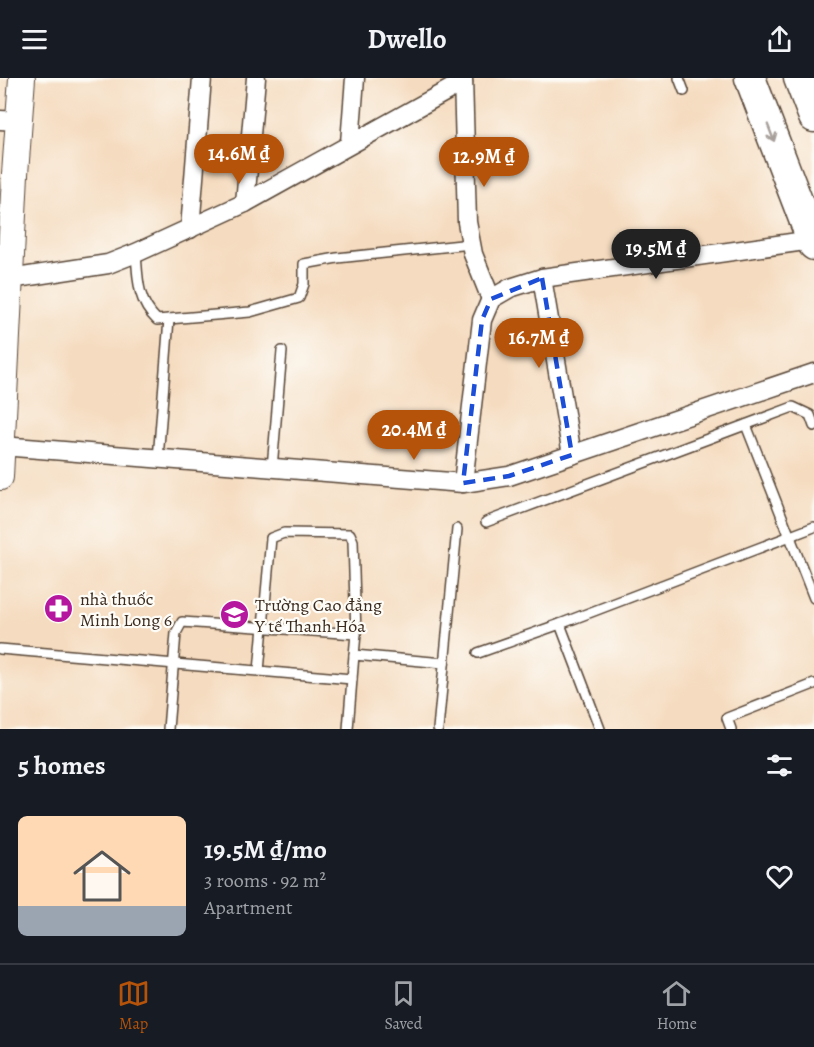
<!DOCTYPE html>
<meta charset="utf-8">
<style>
:root{--surface:#171b24;--page:#20242c;--text:#f1f3f6;--muted:#9ea1a6;--line:#363941;--accent:#b45309}
body{margin:0;font-family:Alegreya,serif;background:var(--page);color:var(--text);height:100vh;display:flex;flex-direction:column;font-size:22px;white-space:nowrap}
*{box-sizing:border-box;margin:0}
p{font-size:20px;color:var(--muted)}
.icon{flex:none;width:33px;height:33px;fill:none;stroke:currentColor;stroke-width:2;stroke-linecap:round;stroke-linejoin:round}
.map{position:relative;height:651px;overflow:hidden}
.side{display:flex;flex-direction:column;background:var(--surface);flex:1}
.side>*{flex:none}
.price{position:absolute;translate:-50% -51px;padding:0 14px;border-radius:21px;background:var(--accent);color:#fff;font-size:20px;line-height:39px;filter:drop-shadow(0 2px 3px #0008)}
.price::after{content:'';position:absolute;left:50%;top:36px;width:18px;height:14px;margin-left:-9px;background:inherit;clip-path:polygon(0 0,100% 0,50% 100%)}
.price.on{background:#222;color:#fff}
ul{padding:0;list-style:none}
li{display:flex;align-items:center;gap:18px;height:150px;padding:0 18px}
li+li{border-top:2px solid var(--line)}
li span{display:grid;place-items:center;flex:none;width:168px;height:120px;border-radius:9px;color:#555}
li>.icon{margin-inline-start:auto}
span .icon{width:72px;height:72px;fill:#fffc;stroke-width:1}
li b{font-size:26px}
h2{display:flex;justify-content:space-between;align-items:center;height:72px;padding:0 18px;font-size:26px}
header{display:flex;justify-content:space-between;align-items:center;height:78px;padding:0 18px;background:var(--surface);font-size:27px;font-weight:700}
.menu{display:flex;justify-content:space-around;align-items:center;height:84px;border-top:2px solid var(--line);background:var(--surface);font-size:16px;color:var(--muted)}
.menu a{display:grid;justify-items:center;gap:3px}
.menu .on{color:var(--accent)}
.map>svg:first-child{display:block}
</style>
<header><svg class="icon" aria-label="menu" viewBox="0 0 24 24"><path d="M4 6h16M4 12h16M4 18h16"/></svg>Dwello<svg class="icon" aria-label="share" viewBox="0 0 24 24"><path d="M12 15V3M7 8l5-5 5 5M5 13v7h14v-7"/></svg></header>
<div class="map">
<svg width="814" height="651" viewBox="0 0 814 651">
<rect width="100%" height="100%" fill="#fdfcf7"/>
<filter id="ink" filterUnits="userSpaceOnUse"><feTurbulence type="fractalNoise" baseFrequency=".0167" numOctaves="2"/><feDisplacementMap in="SourceGraphic" scale="12" xChannelSelector="R" yChannelSelector="G"/><feConvolveMatrix kernelMatrix="1 2 1 2 8 2 1 2 1" color-interpolation-filters="sRGB"/></filter>
<filter id="wash" filterUnits="userSpaceOnUse"><feTurbulence type="fractalNoise" baseFrequency=".008" numOctaves="4" result="noise"/><feDisplacementMap in="SourceGraphic" scale="24" xChannelSelector="R" yChannelSelector="G"/><feGaussianBlur stdDeviation="1.35" result="paint"/><feColorMatrix in="noise" values="0 0 0 0 0 0 0 0 0 0 0 0 0 0 0 0 0 1.4 0 .05"/><feComposite in="paint" operator="in"/></filter>
<g filter="url(#wash)">
<rect width="100%" height="100%" fill="#f5dbbf"/>
</g>
<g filter="url(#ink)">
<g fill="none" stroke-linecap="round" stroke-linejoin="round">
<defs>
<g id="service">
<path d="M679 0 684 13"/>
<path d="M136 175C138 201 137 223 157 242L250 234 299 220 304 206V186L337 180 471 166"/>
<path d="M746 347 814 520"/>
<path d="M158 381 169 241"/>
<path d="M272 390 282 273"/>
<path d="M486 444 793 329 810 337 814 348"/>
<path d="M560 546 600 651"/>
<path d="M0 571 352 601 354 577 444 585"/>
<path d="M478 575 560 546 814 449"/>
<path d="M259 593 271 460 284 455 350 456 353 463 356 556"/>
<path d="M168 651 176 555 182 544 356 556 354 577"/>
<path d="M348 651 352 601"/>
<path d="M438 651 457 451"/>
<path d="M731 651 727 640 814 606"/>
</g>
<g id="minor">
<path d="M463 0 467 144 473 176 491 221"/>
<path d="M0 42 19 43"/>
<path d="M350 65 355 0"/>
<path d="M245 125 256 0"/>
<path d="M190 151 202 0"/>
<path d="M542 200 572 377"/>
<path d="M10 201 108 186 136 175 245 125 463 4"/>
<path d="M2 368 463 405 509 398 814 295"/>
<path d="M463 405 482 242 491 221 510 210 542 200 812 162"/>
</g>
<path id="secondary" d="M0 399 15 96 22 0"/>
<g id="trunk">
<path d="M750 0 814 167"/>
<path d="M799 0 814 39"/>
</g>
</defs>
<!-- service casing -->
<use href="#service" stroke="#574536" stroke-width="12"/>
<!-- minor casing -->
<use href="#minor" stroke="#574536" stroke-width="21"/>
<!-- secondary casing -->
<use href="#secondary" stroke="#574536" stroke-width="28"/>
<!-- trunk casing -->
<use href="#trunk" stroke="#574536" stroke-width="33"/>
<!-- service -->
<use href="#service" stroke="#fff" stroke-width="9"/>
<!-- minor -->
<use href="#minor" stroke="#fff" stroke-width="18"/>
<!-- secondary -->
<use href="#secondary" stroke="#fff" stroke-width="26"/>
<!-- trunk -->
<use href="#trunk" stroke="#fff" stroke-width="30"/>
</g>
<!-- one-way arrows -->
<defs><path id="oneway-shaft" d="M-6 0H5M1.5-3L5.5 0L1.5 3" fill="none" stroke-width="1.6" stroke-linecap="round" stroke-linejoin="round" transform="scale(1.5)"/></defs>
<use stroke="#a79f9a" href="#oneway-shaft" transform="translate(771 55) rotate(69)"/>
</g>
<!-- marked area -->
<path fill="none" stroke="#1d4ed8" stroke-width="4.5" stroke-dasharray="12 8" stroke-linejoin="round" d="M542 200 572 377 509 398 463 405 482 242 491 221Z"/>
<!-- icons -->
<defs>
<symbol id="pharmacy-disc" viewBox="-11 -11 22 22"><circle r="9.5" fill="#b5179e" stroke="#fdfcf7"/><path d="M-2-6h4v4h4v4h-4v4h-4v-4h-4v-4h4Z" fill="#fff"/></symbol>
<symbol id="university-disc" viewBox="-11 -11 22 22"><circle r="9.5" fill="#b5179e" stroke="#fdfcf7"/><path d="M0-5L7-2L0 1L-7-2ZM-4 1L0 2.5L4 1V4Q0 6-4 4Z" fill="#fff"/></symbol>
</defs>
<g fill-rule="evenodd">
<use href="#pharmacy-disc" x="42" y="514" width="33" height="33"/>
<use href="#university-disc" x="218" y="520" width="33" height="33"/>
</g>
<g text-anchor="middle" stroke-width="4.5" stroke-linejoin="round" paint-order="stroke">
<!-- poi labels -->
<g font-size="18" fill="#3b2a1e" stroke="#fdfcf7" text-anchor="start">
<text x="80" y="527">nhà thuốc<tspan x="80" dy="21">Minh Long 6</tspan></text>
<text x="255" y="533">Trường Cao đẳng<tspan x="255" dy="21">Y tế Thanh Hóa</tspan></text>
</g>
</g>
</svg>
<b class="price" style="left:239px;top:107px">14.6M ₫</b>
<b class="price" style="left:484px;top:110px">12.9M ₫</b>
<b class="price on" style="left:656px;top:202px">19.5M ₫</b>
<b class="price" style="left:539px;top:291px">16.7M ₫</b>
<b class="price" style="left:414px;top:383px">20.4M ₫</b>
</div>
<section class="side">
<h2>5 homes<svg class="icon" aria-label="filters" viewBox="0 0 24 24"><path d="M4 7h16M4 17h16"/><circle cx="9" cy="7" r="2"/><circle cx="15" cy="17" r="2"/></svg></h2>
<ul>
<li><span style="background:linear-gradient(#ffd9b3 75%,#9aa5b1 0)"><svg class="icon" aria-label="home" viewBox="0 0 24 24"><path d="M3 11l9-7 9 7M6 9v11h12V9"/></svg></span><div><b>19.5M ₫/mo</b><p>3 rooms · 92 m²</p><p>Apartment</p></div><svg class="icon" aria-label="heart" viewBox="0 0 24 24"><path d="M12 20l-8-8c-3-5 5-10 8-4 3-6 11-1 8 4z"/></svg></li>
</ul>
</section>
<nav class="menu">
<a class="on"><svg class="icon" aria-label="map" viewBox="0 0 24 24"><path d="M3 6l6-2 6 2 6-2v14l-6 2-6-2-6 2zM9 4v14M15 6v14"/></svg>Map</a>
<a><svg class="icon" aria-label="saved" viewBox="0 0 24 24"><path d="M7 4h10v16l-5-4-5 4z"/></svg>Saved</a>
<a><svg class="icon" aria-label="home" viewBox="0 0 24 24"><path d="M3 11l9-7 9 7M6 9v11h12V9"/></svg>Home</a>
</nav>
